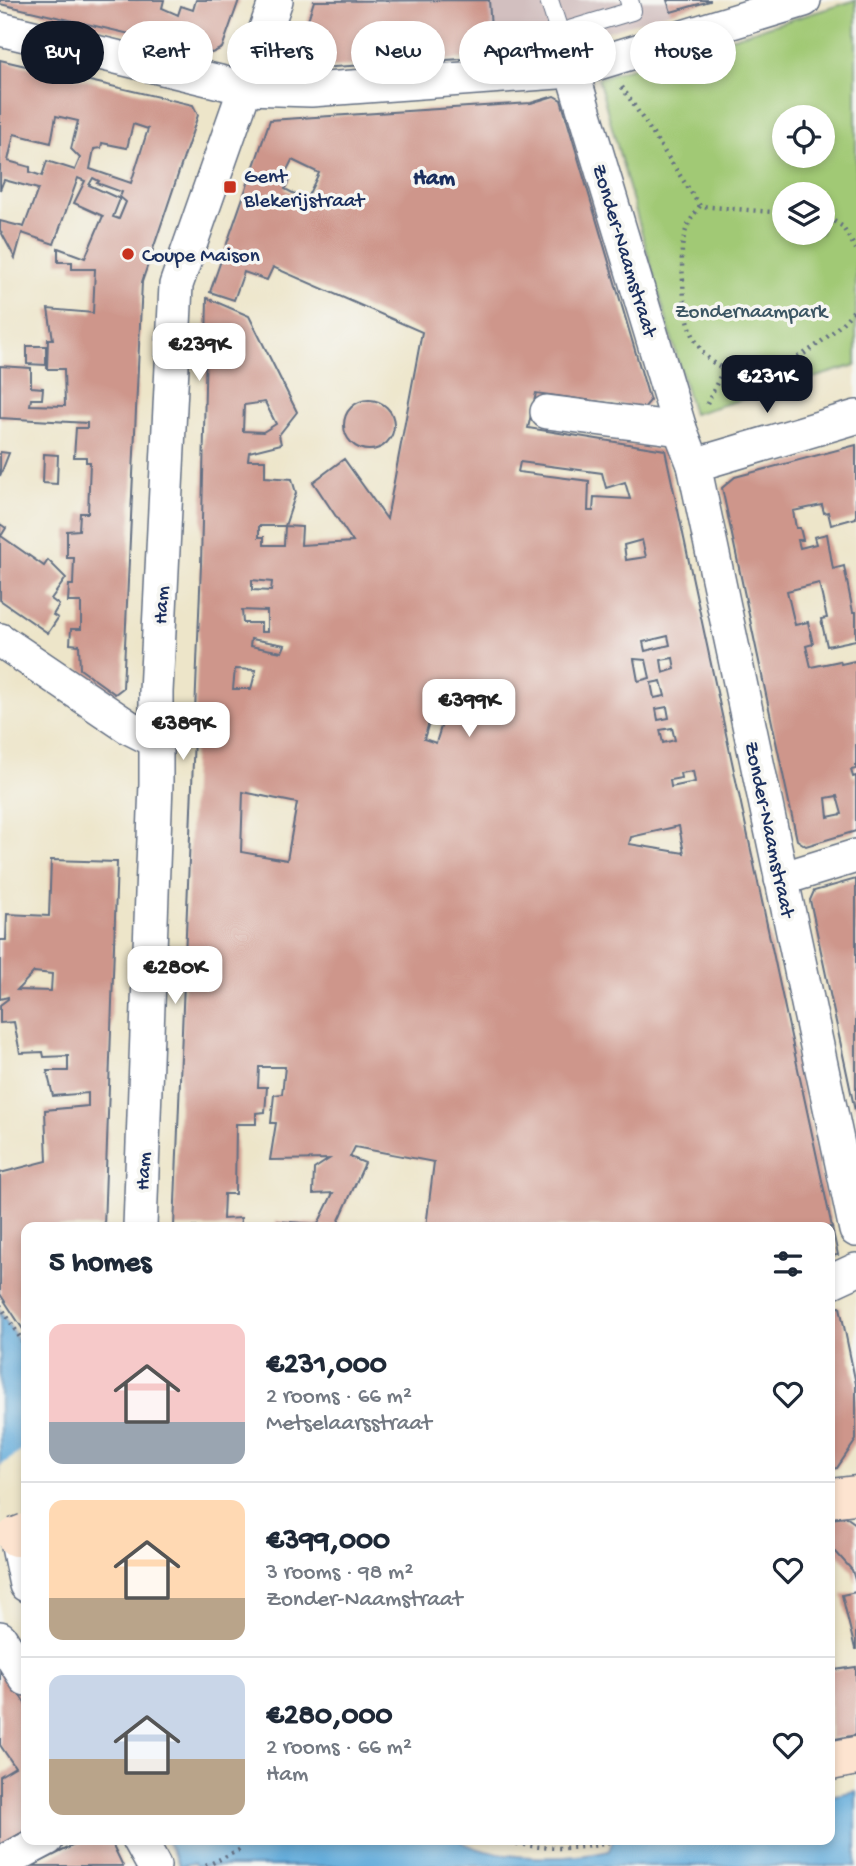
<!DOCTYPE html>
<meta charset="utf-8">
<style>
:root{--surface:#fff;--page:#f2f2f3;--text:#1f2937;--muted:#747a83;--line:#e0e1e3;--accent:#111827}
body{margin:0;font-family:"Gochi Hand",sans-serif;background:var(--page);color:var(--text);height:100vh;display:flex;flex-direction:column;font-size:26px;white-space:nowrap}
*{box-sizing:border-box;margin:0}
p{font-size:23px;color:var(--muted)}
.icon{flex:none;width:38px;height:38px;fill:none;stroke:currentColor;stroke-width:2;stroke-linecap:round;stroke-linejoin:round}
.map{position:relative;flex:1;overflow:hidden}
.panel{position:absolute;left:21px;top:1222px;width:814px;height:623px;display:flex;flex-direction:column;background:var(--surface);border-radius:14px;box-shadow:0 4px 10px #0003}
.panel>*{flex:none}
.banner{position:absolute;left:21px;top:21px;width:816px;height:63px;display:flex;gap:14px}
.fabs{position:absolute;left:772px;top:105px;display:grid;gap:14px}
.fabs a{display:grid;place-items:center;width:63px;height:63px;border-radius:50%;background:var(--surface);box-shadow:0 4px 10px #0003;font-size:35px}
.price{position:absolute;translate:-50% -60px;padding:0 16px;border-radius:14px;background:#fff;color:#222;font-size:23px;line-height:46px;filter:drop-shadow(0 2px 4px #0008)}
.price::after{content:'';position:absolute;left:50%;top:42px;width:21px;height:16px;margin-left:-10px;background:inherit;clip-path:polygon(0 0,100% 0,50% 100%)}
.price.active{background:var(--accent);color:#fff}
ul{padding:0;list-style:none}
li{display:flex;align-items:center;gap:21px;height:175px;padding:0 28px}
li+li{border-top:2px solid var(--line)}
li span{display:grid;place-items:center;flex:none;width:196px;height:140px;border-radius:14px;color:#555}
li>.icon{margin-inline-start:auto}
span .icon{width:84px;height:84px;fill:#fffc;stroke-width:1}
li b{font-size:30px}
h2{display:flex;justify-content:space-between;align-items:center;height:84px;padding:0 28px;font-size:30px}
.chip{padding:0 24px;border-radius:32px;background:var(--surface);box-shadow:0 4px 10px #0003;font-size:24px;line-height:63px}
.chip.active{background:var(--accent);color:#fff}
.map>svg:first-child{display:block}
</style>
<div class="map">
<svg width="856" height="1866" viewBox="0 0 856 1866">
<rect width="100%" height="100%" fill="#f6f6f2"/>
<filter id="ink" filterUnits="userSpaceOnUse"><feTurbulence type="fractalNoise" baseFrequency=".0143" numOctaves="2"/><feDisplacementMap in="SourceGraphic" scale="14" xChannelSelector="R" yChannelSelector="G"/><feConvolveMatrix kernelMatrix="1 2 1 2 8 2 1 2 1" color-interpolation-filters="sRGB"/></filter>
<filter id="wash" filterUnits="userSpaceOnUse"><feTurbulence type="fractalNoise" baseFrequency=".00686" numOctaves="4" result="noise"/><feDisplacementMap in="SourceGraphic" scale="28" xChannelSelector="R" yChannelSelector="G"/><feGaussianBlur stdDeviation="1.57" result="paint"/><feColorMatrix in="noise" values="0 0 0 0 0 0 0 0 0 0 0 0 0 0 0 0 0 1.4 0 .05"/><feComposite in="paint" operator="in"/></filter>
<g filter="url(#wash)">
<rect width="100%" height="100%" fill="#ede5c9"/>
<!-- industrial -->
<path fill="#d2bfbf" d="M314 0H712L528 55 318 68 307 52 305 29Z"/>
<!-- green -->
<path fill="#a1c974" stroke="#5e7c69" stroke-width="2" fill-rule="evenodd" d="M856 0V365L693 414 598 78ZM784 117H822V156H784ZM784 194H822V233H784Z"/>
<!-- water -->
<g fill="#62abda" stroke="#3e6d9c" stroke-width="2">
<path d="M0 1311 26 1353V1544L0 1505Z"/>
<path d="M856 1791V1866H196L194 1863 180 1866 166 1839H457C493 1862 569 1860 609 1851L613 1839H830V1796Z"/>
</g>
<!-- pier -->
<path fill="#ede5c9" d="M26 1448V1548L0 1512V1466Z"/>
<g id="blocks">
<!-- building -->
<g fill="#ce968b" fill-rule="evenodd">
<path d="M0 0H164L162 8 178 15 181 6 193 10 196 0H239L222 48 212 53 0 4Z"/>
<path d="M489 0 493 57 318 68 307 52 305 29 314 1Z"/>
<path d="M667 0H710V1L671 12Z"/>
<path d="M0 60 193 105 198 115 142 282 123 688 115 694 80 669 79 645 70 644 71 629H81V602H68L69 585H73L74 558H67V531L79 530 80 513H88L90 462H86V457H74L76 428H87V423L0 418V366L31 368V387L43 388 42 399H31L30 405 65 406 64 369H47L48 339H53L48 309 93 313 95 269H72V262H58V248L85 258 103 216 74 203 85 181 78 178 54 244 22 233 15 258 0 230V221L24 227 38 189 4 180 0 190ZM56 116 78 121 71 149 80 158 75 170 47 161 42 176 30 172V167L8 161 14 134 51 143ZM133 124 148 129 131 183 90 169 94 149 101 148 102 143 127 148ZM93 178 99 181 97 183 122 192 120 197 126 202 119 219 113 217 120 199 89 185Z"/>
<path d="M554 96 561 100 650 401 644 408 536 393 528 428 665 450 838 1255 830 1256V1227H426L434 1162 355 1147 350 1157 365 1163 336 1227H276V1221L318 1224 333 1193 313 1194 314 1169 329 1159 270 1160 276 1123H271L274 1095 282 1094 285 1067H259L258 1087H267L265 1112 256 1113V1124H236L235 1194H224L223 1219 241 1218 240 1227H174L201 565 207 298 249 316 297 412 279 435 281 444 249 452 248 460H265V477L292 479 296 493 285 526H259V537H264V545H284L285 526 302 527 301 545 353 542 313 482 344 459 387 519 422 332 273 267 267 280 244 272 234 300 210 292 270 120 531 103ZM292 160 319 173 306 200 285 189 291 176 285 174ZM265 402 276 424 263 432 243 431 244 405ZM520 462 602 473 606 488 625 482 630 499 594 497 593 511H588L589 481 518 472ZM642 540 646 557 626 560 624 545ZM252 580 272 582 271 591 252 590ZM242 610 267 611V632H261V623H243ZM668 636 670 645 645 651 643 642ZM251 639 263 641 285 645 282 652 250 646ZM673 658 675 669 663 673 661 660ZM634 659 646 660 650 678 638 681ZM235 669 256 670 251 689H233ZM661 681 665 696 654 698 651 683ZM667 707 669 718 658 720 656 709ZM432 712 444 717 436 743 424 739ZM672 728 675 740 663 743 660 730ZM693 771 695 782 671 787 670 780 681 778 680 773ZM243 792 297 803 287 860 241 852ZM679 826 684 853 629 844 631 837Z"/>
<path d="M27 346H46V365L27 364Z"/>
<circle cx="369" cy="425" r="25"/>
<path d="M856 445V518L831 525 828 512 824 513 822 505 793 511 796 528H800L803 540H798L800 548 816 544 814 537 827 534 833 569 844 566 853 612H856V640L827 646 821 619 827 618 819 583 787 591 795 625 808 622 813 644 806 646 811 667 840 661 841 664 855 661 856 664V769L851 770 853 777 856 776V831L806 846 797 840 722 488 735 477ZM837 796 842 814 828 817 826 798Z"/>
<path d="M0 452 9 453 0 476Z"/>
<path d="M44 454 58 455 57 484 43 483Z"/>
<path d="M0 524 6 528 1 536 44 566 48 560 66 578 51 599 59 605 53 615 58 618 48 633 0 600Z"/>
<path d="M51 860 117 862 104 1227H26V1334L0 1294V1173L47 1161 45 1110 88 1106V1093L53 1096 47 1071H68V1056L44 1057 43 1052 20 1053 14 1022 0 1023V1005L8 999V997L0 999V940H6L7 914 49 916ZM34 972 52 974 51 991 17 990Z"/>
<path d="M856 879V1111H855L810 900 814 891Z"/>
<path d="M840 1307 856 1384V1440L837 1468 830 1469V1308Z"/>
<path d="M846 1517 856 1524V1583L852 1570 836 1552H830V1519Z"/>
<path d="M856 1592V1649H855L842 1595Z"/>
<path d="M830 1642 834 1670 856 1667V1735L830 1740Z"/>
<path d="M0 1664 26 1705V1830L0 1845V1776L15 1767 0 1745Z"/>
<path d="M86 1839H110L123 1866H32Z"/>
</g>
</g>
</g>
<g filter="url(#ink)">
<use href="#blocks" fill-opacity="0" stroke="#646f83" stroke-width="2"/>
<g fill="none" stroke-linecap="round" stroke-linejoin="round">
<defs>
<g id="lane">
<path d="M549 0 572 71"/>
<path d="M559 33 632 11 629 0"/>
</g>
<g id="street">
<path d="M0 29 245 88 311 90 572 71 804 0"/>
<path d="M572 71 680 429 694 465 856 1230"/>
<path d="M547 412 680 429"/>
<path d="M694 465 856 417"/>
<path d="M0 640 130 728 156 741"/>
<path d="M781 879 856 856"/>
<path d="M140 1227 156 783V692L176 285 276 0"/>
<path d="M830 1282 856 1270"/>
<path d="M16 1537 26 1585"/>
<path d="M0 1638 26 1679"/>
<path d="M139 1839 154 1866"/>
<path d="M0 1864 47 1839"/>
</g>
<g id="secondary">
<path d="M830 1498 856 1495"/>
<path d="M830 1761 856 1756"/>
</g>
</defs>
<!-- lane casing -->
<use href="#lane" stroke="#646f83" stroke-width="20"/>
<!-- street casing -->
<use href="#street" stroke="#646f83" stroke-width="36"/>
<!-- secondary casing -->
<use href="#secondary" stroke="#646f83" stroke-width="41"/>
<!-- path -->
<g stroke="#646f83" stroke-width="4.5" stroke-dasharray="2 5" stroke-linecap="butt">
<path d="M622 87 700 206 784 213"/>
<path d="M700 206C679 234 681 248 683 281 687 415 793 383 856 308"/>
<path d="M822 214 842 226 856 249"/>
<path d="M707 404 723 370"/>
<path d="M0 1305 26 1347"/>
<path d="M496 1839C535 1849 569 1851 609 1843"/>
<path d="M206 1866 241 1849"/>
</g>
<!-- lane -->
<use href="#lane" stroke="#fff" stroke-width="18"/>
<!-- street -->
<use href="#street" stroke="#fff" stroke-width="33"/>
<!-- secondary -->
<use href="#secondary" stroke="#fde4d0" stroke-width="38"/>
<defs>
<path id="secondary-bridge" d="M16 1537 26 1533"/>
</defs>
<!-- secondary-bridge casing -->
<use href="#secondary-bridge" stroke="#646f83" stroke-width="41" stroke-linecap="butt"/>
<!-- secondary-bridge -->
<use href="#secondary-bridge" stroke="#fde4d0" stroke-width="38"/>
</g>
</g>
<!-- markers -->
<g fill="#c8321e" stroke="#f6f6f2" stroke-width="2.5">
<rect x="223" y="180" width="14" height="14" rx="3.5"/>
<circle cx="128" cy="254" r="7"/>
</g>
<g text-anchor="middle" stroke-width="7" stroke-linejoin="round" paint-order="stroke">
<!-- poi labels -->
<g font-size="21" fill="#1b2f5e" stroke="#f6f6f2" text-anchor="start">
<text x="244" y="182">Gent<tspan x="244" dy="24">Blekerijstraat</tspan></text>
<text x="142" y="261">Coupe Maison</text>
</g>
<!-- street labels -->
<g font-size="21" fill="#1b2f5e" stroke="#f6f6f2">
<text transform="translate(626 250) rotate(73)" y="7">Zonder-Naamstraat</text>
<text transform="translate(160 605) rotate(-87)" y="7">Ham</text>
<text transform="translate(771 829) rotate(78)" y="7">Zonder-Naamstraat</text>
<text transform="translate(142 1171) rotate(-88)" y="7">Ham</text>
</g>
<!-- park labels -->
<g font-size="21" fill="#3c5664" stroke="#f6f6f2">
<text x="751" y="317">Zondernaampark</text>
</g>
<!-- neighbourhood labels -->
<g font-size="23" font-weight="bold" fill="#1b2f5e" stroke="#f6f6f2">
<text x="434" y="184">Ham</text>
</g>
</g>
</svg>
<div class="fabs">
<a><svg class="icon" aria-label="locate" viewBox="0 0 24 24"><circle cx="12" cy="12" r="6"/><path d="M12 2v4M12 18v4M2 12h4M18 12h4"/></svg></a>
<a><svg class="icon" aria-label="layers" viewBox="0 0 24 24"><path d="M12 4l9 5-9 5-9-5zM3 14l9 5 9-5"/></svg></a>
</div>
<b class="price" style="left:199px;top:383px">€239K</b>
<b class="price active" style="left:767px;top:415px">€231K</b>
<b class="price" style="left:469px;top:739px">€399K</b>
<b class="price" style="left:183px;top:762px">€389K</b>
<b class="price" style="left:175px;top:1006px">€280K</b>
<div class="banner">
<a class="chip active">Buy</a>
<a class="chip">Rent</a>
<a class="chip">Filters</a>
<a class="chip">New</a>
<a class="chip">Apartment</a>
<a class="chip">House</a>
</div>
<section class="panel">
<h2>5 homes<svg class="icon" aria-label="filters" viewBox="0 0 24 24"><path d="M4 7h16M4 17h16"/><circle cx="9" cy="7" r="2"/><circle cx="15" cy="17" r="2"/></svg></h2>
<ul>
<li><span style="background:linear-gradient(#f6c9c9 70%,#9aa5b1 0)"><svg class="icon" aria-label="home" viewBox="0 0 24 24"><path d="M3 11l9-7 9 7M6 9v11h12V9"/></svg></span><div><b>€231,000</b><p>2 rooms · 66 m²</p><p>Metselaarsstraat</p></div><svg class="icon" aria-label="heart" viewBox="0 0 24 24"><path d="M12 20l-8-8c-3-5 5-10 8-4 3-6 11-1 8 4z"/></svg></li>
<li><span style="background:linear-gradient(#ffd9b3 70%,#b9a48a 0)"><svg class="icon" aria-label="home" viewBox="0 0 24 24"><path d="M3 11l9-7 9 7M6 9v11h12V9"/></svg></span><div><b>€399,000</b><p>3 rooms · 98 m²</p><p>Zonder-Naamstraat</p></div><svg class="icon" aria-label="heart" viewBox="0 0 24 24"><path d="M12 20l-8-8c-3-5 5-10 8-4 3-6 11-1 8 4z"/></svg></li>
<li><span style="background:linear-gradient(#c9d6e8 60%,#b9a48a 0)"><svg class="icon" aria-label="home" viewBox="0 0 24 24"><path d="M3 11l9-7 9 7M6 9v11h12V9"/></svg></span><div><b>€280,000</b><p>2 rooms · 66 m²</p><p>Ham</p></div><svg class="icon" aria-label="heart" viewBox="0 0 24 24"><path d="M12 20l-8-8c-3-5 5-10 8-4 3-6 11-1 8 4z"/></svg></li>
</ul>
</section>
</div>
